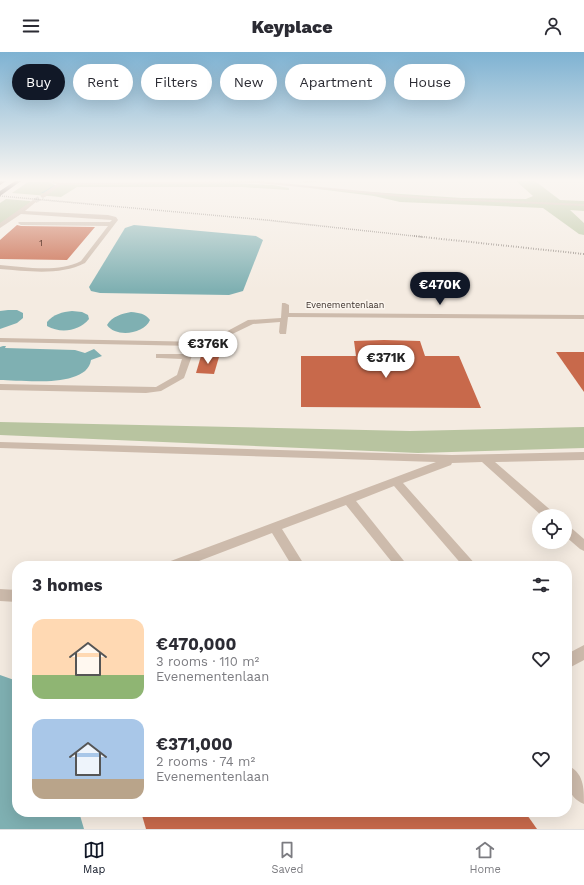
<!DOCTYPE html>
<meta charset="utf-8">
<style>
:root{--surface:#fff;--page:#f7f7f7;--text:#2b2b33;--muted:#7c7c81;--line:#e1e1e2;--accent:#111827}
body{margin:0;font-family:"Work Sans",sans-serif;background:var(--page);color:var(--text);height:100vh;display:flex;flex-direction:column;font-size:15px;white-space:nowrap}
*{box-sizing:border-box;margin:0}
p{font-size:13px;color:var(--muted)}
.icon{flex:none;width:22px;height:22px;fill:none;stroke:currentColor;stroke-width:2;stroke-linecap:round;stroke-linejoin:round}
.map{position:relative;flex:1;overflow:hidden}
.side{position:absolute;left:12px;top:509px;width:560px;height:256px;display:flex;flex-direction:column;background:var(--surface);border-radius:16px;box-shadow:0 4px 16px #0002}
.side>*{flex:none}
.banner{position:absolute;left:12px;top:12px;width:560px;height:36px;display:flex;gap:8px}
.buttons{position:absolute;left:532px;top:457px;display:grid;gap:8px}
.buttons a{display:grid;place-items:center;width:40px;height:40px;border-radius:50%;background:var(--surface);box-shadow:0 4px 16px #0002;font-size:20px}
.price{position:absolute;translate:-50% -34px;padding:0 9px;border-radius:14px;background:#fff;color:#222;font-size:13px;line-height:26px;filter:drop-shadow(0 1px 2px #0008)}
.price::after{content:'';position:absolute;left:50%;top:24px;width:12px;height:9px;margin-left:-6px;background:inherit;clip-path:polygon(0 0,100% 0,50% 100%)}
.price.selected{background:var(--accent);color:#fff}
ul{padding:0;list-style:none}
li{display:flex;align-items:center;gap:12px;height:100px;padding:0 20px}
li span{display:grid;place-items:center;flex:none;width:112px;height:80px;border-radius:12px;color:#555}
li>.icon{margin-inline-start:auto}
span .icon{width:48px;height:48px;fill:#fffc;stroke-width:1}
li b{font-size:17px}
h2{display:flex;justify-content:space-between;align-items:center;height:48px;padding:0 20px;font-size:17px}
.chip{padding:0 14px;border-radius:18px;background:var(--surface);box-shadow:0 4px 16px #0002;font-size:14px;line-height:36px}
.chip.selected{background:var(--accent);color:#fff}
header{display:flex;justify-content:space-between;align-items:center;height:52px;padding:0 20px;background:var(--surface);font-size:18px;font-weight:800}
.menu{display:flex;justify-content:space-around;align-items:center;height:56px;border-top:1px solid var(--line);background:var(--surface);font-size:11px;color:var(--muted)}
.menu a{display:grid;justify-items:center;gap:2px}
.menu .selected{color:var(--accent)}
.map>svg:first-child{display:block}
</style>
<header><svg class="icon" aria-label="menu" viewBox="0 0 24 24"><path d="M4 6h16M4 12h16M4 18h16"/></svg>Keyplace<svg class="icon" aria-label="person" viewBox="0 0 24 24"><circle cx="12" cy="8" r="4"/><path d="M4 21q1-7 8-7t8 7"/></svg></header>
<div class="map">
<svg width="584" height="777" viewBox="0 0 584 777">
<rect width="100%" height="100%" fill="#f4ebe1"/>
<!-- green -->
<g fill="#b8c4a0">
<path d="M516 129H535L560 148 584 149V159L570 158 584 171V183L579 182 543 156 400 150 374 144 310 136 462 146 526 147 533 144Z"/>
<path d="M28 130H49L55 133 229 131 273 133 289 136V138L242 135H77L61 145 12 141Z"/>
<path d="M6 147 30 149 31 150 0 172V151Z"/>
<path d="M0 370 410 379 584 375V396L418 401 0 383Z"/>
</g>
<!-- water -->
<g fill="#7fb0b2">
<path d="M134 173 256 184 263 188 243 239 229 243 100 241 91 239 89 235 125 176Z"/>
<path d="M8 258H17L23 261V266L17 271 0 277V259Z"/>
<path d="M72 259 82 260 88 263 89 267C79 279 61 282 47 274V270C54 262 62 260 72 259Z"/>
<path d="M131 260C139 261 145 261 150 268 144 282 116 286 107 273 112 264 122 262 131 260Z"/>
<path d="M3 294H6L5 296 75 298 85 301 94 297 102 304 91 308C87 337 20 328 0 328V295Z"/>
<path d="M0 623 17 629V760H79L84 777H0Z"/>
</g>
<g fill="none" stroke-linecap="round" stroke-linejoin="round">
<!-- stream -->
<path fill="#7fb0b2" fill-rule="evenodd" d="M55 133H57L43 141H41Z"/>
</g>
<!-- building -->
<g fill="#c8694b">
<path d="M17 173 21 174 95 175 67 208 0 207V188Z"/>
<path d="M384 288 420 289 425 304H459L481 356 301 355V304H356L354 289Z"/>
<path d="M556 300H584V340Z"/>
<path d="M201 304 219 305 214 322 196 321Z"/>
<path d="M141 760H525L537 777H146Z"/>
</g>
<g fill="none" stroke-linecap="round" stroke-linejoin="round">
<!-- minor-tunnel -->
<path stroke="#cfc6bd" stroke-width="5" stroke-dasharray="5 2.5" stroke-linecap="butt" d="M35 149 43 144"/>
<!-- minor -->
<g fill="#cdbbac" fill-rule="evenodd">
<path d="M53 129 60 131 261 129 423 145 584 152V154L423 147 258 131 61 133 45 145H41V143L57 132 52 131Z"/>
<path d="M302 129H323L304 131Z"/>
<path d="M33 148 37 149 25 159 108 163 116 165 118 168 85 211C60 224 27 219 0 217V213C25 215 58 221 81 209L108 174 21 173 18 171 19 170H110L112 168 21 162 0 176V171Z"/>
<path d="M282 251H285L289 253V261L584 263V267L288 265 286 282H280L279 280 280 270 253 272 193 301 184 326 161 339 146 341 0 338V332L156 335 177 323 182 307 159 306H156V302H184L186 298 195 294 0 290V286L207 290 248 268 281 266Z"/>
<path d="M0 390 452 403 584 400V408L495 410 554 461 556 464H542L482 410 452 411 451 413 403 431 477 514H463L394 434 356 449 408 514H395L346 453 282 477 305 514H292L272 481 186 514H166L168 510 436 410 0 396Z"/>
<path d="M565 472 569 474 584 487V499L580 497 565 484Z"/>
<path d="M0 537 17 538V550L0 549Z"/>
<path d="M584 593V608L567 617V602Z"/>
<path d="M567 713C584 721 584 735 584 752 566 744 567 730 567 713Z"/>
</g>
<!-- highway -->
<g fill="#5c4a42" fill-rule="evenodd">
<path d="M0 129H6L0 133Z"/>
<path d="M15 129H21L0 144V139Z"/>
</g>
<!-- rail-far1 -->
<path stroke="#3b302b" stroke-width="1.5" stroke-dasharray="0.5 1.5" stroke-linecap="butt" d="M0 144 266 168 423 185"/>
<!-- rail -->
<path stroke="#3b302b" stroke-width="2" stroke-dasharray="0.5 2" stroke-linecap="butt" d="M414 184 584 202"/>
</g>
<!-- sky -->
<linearGradient id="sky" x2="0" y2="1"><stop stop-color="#7eb2d2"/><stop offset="0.54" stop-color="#faf6f2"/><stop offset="1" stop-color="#faf6f2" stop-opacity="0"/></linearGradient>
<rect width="584" height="238" fill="url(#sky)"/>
<g text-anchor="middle" stroke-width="3" stroke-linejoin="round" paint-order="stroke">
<!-- number labels -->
<g font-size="9" fill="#5e3e33">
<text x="41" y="194">1</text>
</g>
<!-- far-street labels -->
<g font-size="9" fill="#3b302b" stroke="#fbf5ee">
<text x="345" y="256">Evenementenlaan</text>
</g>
</g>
</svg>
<div class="buttons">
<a><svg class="icon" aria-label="locate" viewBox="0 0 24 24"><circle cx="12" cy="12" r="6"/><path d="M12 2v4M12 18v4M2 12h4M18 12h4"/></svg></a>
</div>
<b class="price selected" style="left:440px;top:254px">€470K</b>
<b class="price" style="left:208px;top:313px">€376K</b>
<b class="price" style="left:386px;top:327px">€371K</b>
<div class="banner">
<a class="chip selected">Buy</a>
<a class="chip">Rent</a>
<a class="chip">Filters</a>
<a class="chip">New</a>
<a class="chip">Apartment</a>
<a class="chip">House</a>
</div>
<section class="side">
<h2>3 homes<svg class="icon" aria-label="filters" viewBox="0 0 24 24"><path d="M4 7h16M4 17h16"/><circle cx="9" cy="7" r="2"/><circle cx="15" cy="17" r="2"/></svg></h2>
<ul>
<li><span style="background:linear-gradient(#ffd9b3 70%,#8fb573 0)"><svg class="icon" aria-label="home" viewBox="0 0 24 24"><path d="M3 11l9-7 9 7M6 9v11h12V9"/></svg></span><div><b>€470,000</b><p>3 rooms · 110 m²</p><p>Evenementenlaan</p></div><svg class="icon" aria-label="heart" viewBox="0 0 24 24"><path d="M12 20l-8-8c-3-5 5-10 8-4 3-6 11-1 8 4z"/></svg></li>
<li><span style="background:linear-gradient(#a9c7e8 75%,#b9a48a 0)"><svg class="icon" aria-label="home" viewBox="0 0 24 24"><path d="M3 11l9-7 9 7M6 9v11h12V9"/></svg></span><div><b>€371,000</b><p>2 rooms · 74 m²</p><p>Evenementenlaan</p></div><svg class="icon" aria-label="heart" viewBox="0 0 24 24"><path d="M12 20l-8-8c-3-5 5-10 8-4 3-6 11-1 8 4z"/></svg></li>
</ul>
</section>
</div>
<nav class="menu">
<a class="selected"><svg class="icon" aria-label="map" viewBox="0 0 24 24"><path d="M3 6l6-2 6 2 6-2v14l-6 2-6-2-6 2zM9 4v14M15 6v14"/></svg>Map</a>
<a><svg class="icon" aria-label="saved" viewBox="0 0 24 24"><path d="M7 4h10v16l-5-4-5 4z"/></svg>Saved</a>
<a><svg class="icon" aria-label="home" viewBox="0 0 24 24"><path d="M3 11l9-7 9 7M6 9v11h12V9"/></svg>Home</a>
</nav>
